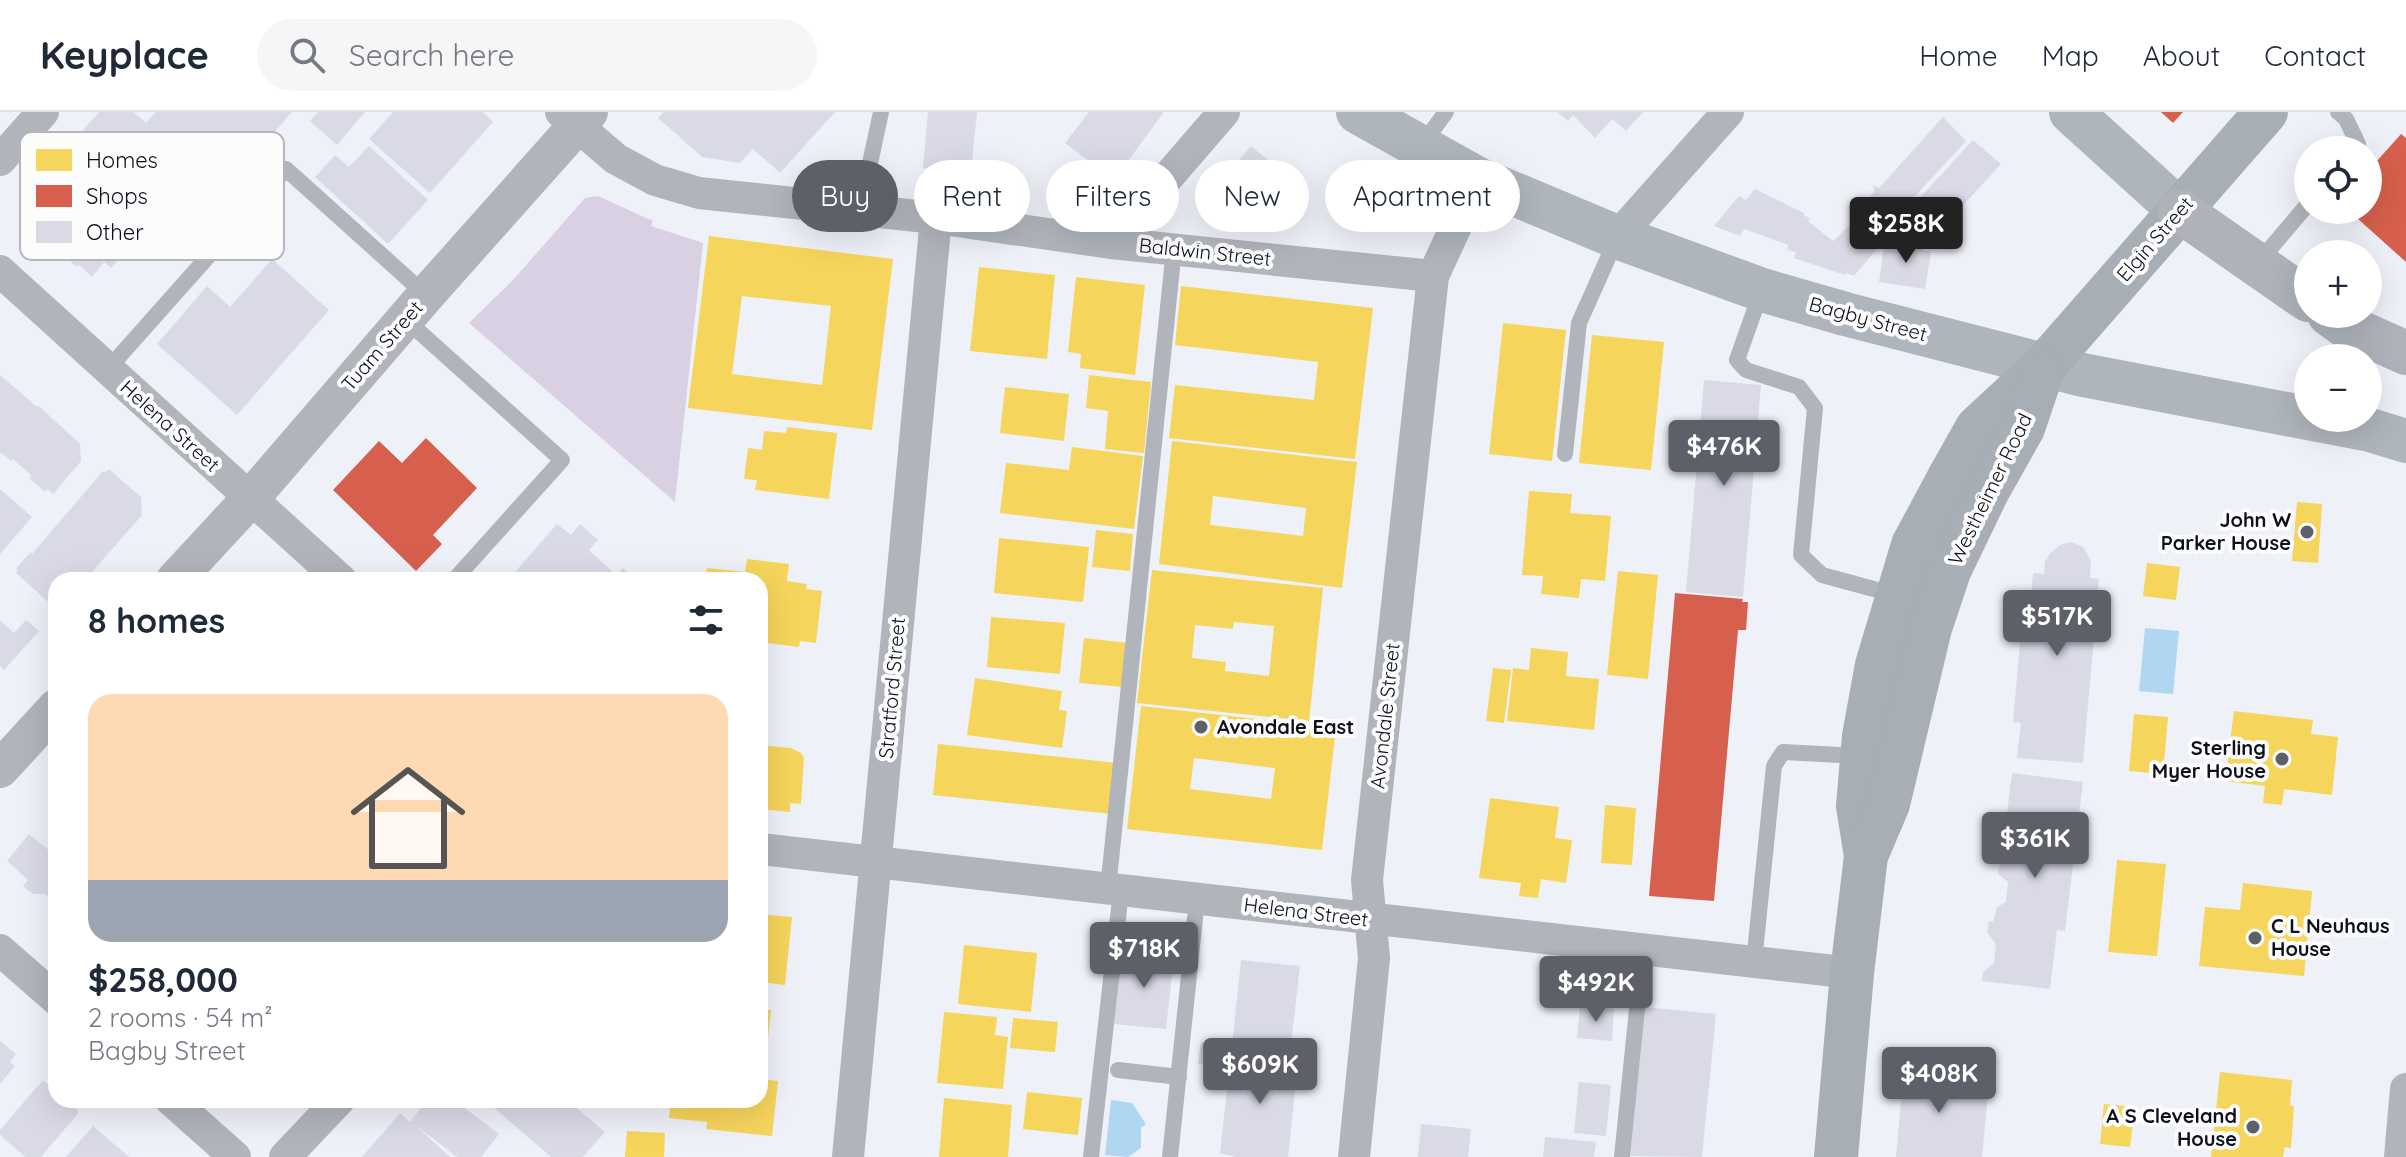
<!DOCTYPE html>
<meta charset="utf-8">
<style>
:root{--surface:#fff;--page:#f6f6f7;--text:#1f2937;--muted:#747a83;--line:#e0e1e3;--accent:#5d5f69}
body{margin:0;font-family:Quicksand,sans-serif;background:var(--page);color:var(--text);height:100vh;display:flex;flex-direction:column;font-size:30px;white-space:nowrap}
*{box-sizing:border-box;margin:0}
p{font-size:26px;color:var(--muted)}
.icon{flex:none;width:44px;height:44px;fill:none;stroke:currentColor;stroke-width:2;stroke-linecap:round;stroke-linejoin:round}
.map{position:relative;flex:1;overflow:hidden}
.sheet{position:absolute;left:48px;top:460px;width:720px;height:536px;display:flex;flex-direction:column;background:var(--surface);border-radius:24px;box-shadow:0 8px 32px #0002}
.sheet>*{flex:none}
.banner{position:absolute;left:792px;top:48px;width:760px;height:72px;display:flex;gap:16px}
.buttons{position:absolute;left:2294px;top:24px;display:grid;gap:16px}
.buttons a{display:grid;place-items:center;width:88px;height:88px;border-radius:50%;background:var(--surface);box-shadow:0 8px 32px #0002;font-size:40px}
.price{position:absolute;translate:-50% -68px;padding:0 18px;border-radius:8px;background:var(--accent);color:#fff;font-size:26px;line-height:52px;filter:drop-shadow(0 2px 4px #0008)}
.price::after{content:'';position:absolute;left:50%;top:48px;width:24px;height:18px;margin-left:-12px;background:inherit;clip-path:polygon(0 0,100% 0,50% 100%)}
.price.current{background:#222;color:#fff}
ul{padding:0;list-style:none}
li{display:grid;align-content:center;gap:16px;height:424px;padding:0 40px}
li span{display:grid;place-items:center;height:248px;border-radius:24px;color:#555}
li>.icon{margin-inline-start:auto}
span .icon{width:144px;height:144px;fill:#fffc;stroke-width:1}
li b{font-size:34px}
h2{display:flex;justify-content:space-between;align-items:center;height:96px;padding:0 40px;font-size:34px}
.chip{padding:0 28px;border-radius:36px;background:var(--surface);box-shadow:0 8px 32px #0002;font-size:28px;line-height:72px}
.chip.current{background:var(--accent);color:#fff}
header{display:flex;align-items:center;gap:48px;box-sizing:border-box;height:112px;padding:0 40px;background:var(--surface);border-bottom:2px solid var(--line)}
header strong{font-size:38px}
nav{display:flex;gap:44px;margin-inline-start:auto;font-size:28px}
.search{width:560px;height:72px;background:var(--page);display:flex;align-items:center;gap:20px;box-sizing:border-box;padding:0 28px;border-radius:44px;color:var(--muted);font-size:30px}
.map>svg:first-child{display:block}
</style>
<header>
<strong>Keyplace</strong>
<div class="search"><svg class="icon" aria-label="search" viewBox="0 0 24 24"><circle cx="10" cy="10" r="6"/><path d="M15 15l6 6"/></svg>Search here</div>
<nav><a>Home</a><a>Map</a><a>About</a><a>Contact</a></nav>
</header>
<div class="map">
<svg width="2406" height="1045" viewBox="0 0 2406 1045">
<rect width="100%" height="100%" fill="#eff1f8"/>
<!-- green -->
<path fill="#dad0e4" d="M598 84 653 109 651 114 703 131 675 390 469 211 514 167 585 86Z"/>
<!-- water -->
<g fill="#afd7f1">
<path d="M2145 516 2179 519 2173 582 2139 579Z"/>
<path d="M1111 988 1132 991 1146 1012 1141 1016V1036L1128 1045 1105 1043Z"/>
</g>
<!-- homes -->
<g fill="#f6d55c" fill-rule="evenodd">
<path d="M709 124 893 147 872 318 688 296ZM742 184 831 194 822 273 732 262Z"/>
<path d="M979 155 1055 163 1047 247 970 239Z"/>
<path d="M1076 165 1145 173 1135 263 1080 256 1081 242 1068 240Z"/>
<path d="M1181 174 1373 196 1355 347 1169 326 1175 273 1314 288 1318 250 1175 233Z"/>
<path d="M1503 211 1566 218 1552 349 1489 342Z"/>
<path d="M1592 223 1664 230 1651 358 1579 351Z"/>
<path d="M1089 263 1151 270 1144 341 1105 337 1108 299 1086 296Z"/>
<path d="M1005 275 1069 282 1064 329 1000 321Z"/>
<path d="M787 315 837 321 829 387 755 378 757 368 744 367 748 336 762 338 764 319 786 321Z"/>
<path d="M1172 329 1357 350 1342 476 1159 452ZM1213 384 1306 396 1303 424 1210 413Z"/>
<path d="M1072 335 1143 344 1134 417 1000 401 1006 351 1069 358Z"/>
<path d="M1529 379 1572 382 1570 401 1611 404 1605 469 1581 467 1579 486 1541 482 1543 464 1522 463Z"/>
<path d="M2297 390 2322 392 2318 451 2292 449Z"/>
<path d="M1096 418 1133 422 1130 459 1092 455Z"/>
<path d="M999 426 1089 435 1083 490 994 481Z"/>
<path d="M747 447 789 452 787 469 807 472 806 477 822 479 816 531 800 529 799 535 760 530V468H705L707 456 745 460Z"/>
<path d="M2147 451 2180 455 2176 488 2143 484Z"/>
<path d="M1152 458 1323 476 1309 609 1137 591ZM1234 510 1274 514 1269 564 1225 559 1226 550 1192 546 1195 513 1233 517Z"/>
<path d="M1618 459 1658 463 1648 567 1607 563Z"/>
<path d="M991 505 1065 511 1060 562 987 555Z"/>
<path d="M1084 526 1128 531 1123 575 1079 571Z"/>
<path d="M1531 536 1568 540 1566 564 1599 567 1594 618 1507 609 1513 556 1529 558Z"/>
<path d="M1493 556 1511 558 1504 611 1486 609Z"/>
<path d="M975 566 1062 579 1059 598 1067 599 1062 636 967 623Z"/>
<path d="M1141 594 1336 616 1322 738 1127 717ZM1194 646 1275 656 1271 687 1190 677Z"/>
<path d="M2234 599 2313 608 2311 622 2338 625 2332 683 2284 677 2282 693 2263 691 2265 674 2225 669Z"/>
<path d="M2134 602 2168 605 2163 662 2129 659Z"/>
<path d="M938 632 1117 651 1112 702 933 683Z"/>
<path d="M760 633 791 636 801 641 804 646 801 692 790 691V700L760 697Z"/>
<path d="M1490 686 1559 695 1555 726 1572 728 1566 771 1541 767 1538 786 1519 784 1521 771 1479 766Z"/>
<path d="M1605 693 1636 696 1632 753 1601 751Z"/>
<path d="M2117 748 2166 752 2157 844 2108 840Z"/>
<path d="M2243 771 2312 779 2304 864 2199 854 2205 795 2240 798Z"/>
<path d="M760 802 792 805 785 873 760 870Z"/>
<path d="M964 833 1037 841 1031 900 958 892Z"/>
<path d="M760 897 771 898 765 953 760 952Z"/>
<path d="M944 900 997 905 995 923 1008 925 1003 977 937 971Z"/>
<path d="M1013 906 1058 910 1055 940 1010 936Z"/>
<path d="M2220 960 2292 968 2290 993 2294 995 2291 1036 2285 1035 2283 1045H2211Z"/>
<path d="M760 967 778 969 772 1024 706 1017 707 1010 669 1006 671 988H760Z"/>
<path d="M1027 980 1082 986 1078 1023 1023 1017Z"/>
<path d="M944 986 1012 993 1008 1045H939Z"/>
<path d="M2104 992 2135 995 2130 1035 2100 1032Z"/>
<path d="M627 1019 665 1021 664 1045H625Z"/>
</g>
<!-- shops -->
<g fill="#d6604d">
<path d="M2161 0H2183L2173 11Z"/>
<path d="M2401 22 2406 26V150L2348 98H2368V59Z"/>
<path d="M426 326 477 376 433 423 442 432 416 459 333 378 379 329 402 351Z"/>
<path d="M1675 481 1743 487 1742 490H1748L1746 518H1738L1714 789 1649 784Z"/>
</g>
<!-- building -->
<g fill="#dadae7">
<path d="M99 0H133L146 11 156 0H292L264 32 257 26 168 129 65 39Z"/>
<path d="M318 0H365L337 33 310 9Z"/>
<path d="M393 0H483L493 10 430 81 369 27Z"/>
<path d="M664 0H835L780 61 753 37 740 51 702 45 658 6Z"/>
<path d="M928 0H977L971 61 923 56Z"/>
<path d="M1089 0H1164L1114 68 1065 31Z"/>
<path d="M1557 0H1643L1626 19 1612 7 1595 26 1573 3 1568 9Z"/>
<path d="M1943 5 1966 29 1880 122 1881 132 1854 164 1846 161 1845 163 1794 146 1796 140 1787 138 1788 133 1744 117 1740 124 1714 114 1739 84 1746 88 1755 77 1804 101V103L1809 106V110L1833 129 1854 109 1851 104 1874 80 1873 73 1879 76Z"/>
<path d="M1973 28 2001 52 1944 114 1917 89Z"/>
<path d="M369 34 428 88 388 132 315 65 335 43 349 55Z"/>
<path d="M1251 34 1288 65 1244 115 1208 84Z"/>
<path d="M70 72 114 111 107 118 128 136 111 156 104 150 92 165 79 153 77 155 32 116Z"/>
<path d="M1912 92 1946 124 1935 135 1912 112 1898 127 1887 117Z"/>
<path d="M1909 124 1924 126 1922 138 1931 140 1925 177 1879 170 1884 134 1907 137Z"/>
<path d="M272 147 329 198 237 303 157 232 207 174 230 195Z"/>
<path d="M0 263 37 295 39 294 80 332 81 349 53 382 48 377 45 380 29 366 32 364 13 347 11 349 0 340Z"/>
<path d="M1704 268 1761 273 1743 485 1686 480Z"/>
<path d="M109 357 141 385 142 403 85 468H56V497L16 461 18 458 16 456 31 440 32 442 103 359 105 361Z"/>
<path d="M0 377 32 405 0 442Z"/>
<path d="M557 412 571 423 580 412 598 428 589 438 616 463 623 456 637 468H508Z"/>
<path d="M2071 430 2083 435 2086 440 2091 449 2090 466 2099 467 2083 651 2017 646 2021 611 2013 610 2023 495 2030 496 2033 461 2044 462 2045 450 2050 441 2060 433Z"/>
<path d="M0 508 14 521 26 508 39 519 4 558 0 554Z"/>
<path d="M2012 661 2083 670 2065 819 2057 818 2050 877 1982 869 1983 860 1994 851 1996 832 1987 820 1989 809 1993 810 1997 795 2006 790 2008 770 1998 762 2002 735 2012 731 2013 710 2007 702Z"/>
<path d="M29 722 56 744V791L45 782H33L23 774 28 768 7 749Z"/>
<path d="M1121 840 1174 845 1166 917 1114 912Z"/>
<path d="M1241 848 1300 854 1291 932 1246 927 1243 957 1198 952 1201 930 1232 933Z"/>
<path d="M1580 894 1614 897 1612 929 1577 926Z"/>
<path d="M1645 895 1716 902 1702 1045 1630 1044Z"/>
<path d="M0 929 16 942 10 950 15 954 0 972Z"/>
<path d="M1247 933 1285 937 1284 948 1298 950 1288 1045H1235L1220 1041 1229 959 1244 961Z"/>
<path d="M1905 944 1988 983 1982 1045H1896Z"/>
<path d="M43 968 56 980V988H65L79 1000 41 1045H25L0 1023V1018Z"/>
<path d="M1579 970 1611 973 1606 1024 1574 1021Z"/>
<path d="M427 988H454L499 1022 481 1045H457L414 1012 450 1045H362L400 1001 410 1010Z"/>
<path d="M485 988H567L605 1020 583 1045H551Z"/>
<path d="M1421 1012 1471 1017 1468 1045H1418Z"/>
<path d="M93 1014 129 1045H66Z"/>
<path d="M1545 1025 1596 1030 1594 1045H1543Z"/>
</g>
<g fill="none" stroke-linecap="round" stroke-linejoin="round">
<!-- service -->
<g stroke="#b0b5bc" stroke-width="16">
<path d="M2338 0 2346 7 2358 32 2353 38"/>
<path d="M1421 34 1446 0"/>
<path d="M860 98 881 0"/>
<path d="M2257 152 2308 92"/>
<path d="M1761 180 1737 248 1746 258 1799 275 1815 296 1801 443 1822 463 1896 483"/>
<path d="M405 207 562 348 454 468"/>
<path d="M108 257 286 57 426 183"/>
<path d="M1565 342 1579 211 1616 128"/>
<path d="M1108 777 1174 137"/>
<path d="M1754 850 1774 654 1783 640 1859 644"/>
<path d="M1118 958 1179 965"/>
<path d="M1091 1045 1121 779"/>
<path d="M1170 1045 1197 787"/>
<path d="M1622 1045 1643 838"/>
</g>
<!-- minor -->
<g stroke="#b0b5bc" stroke-width="32">
<path d="M561 0 616 47 655 68 699 81 936 106 1111 131 1433 164"/>
<path d="M0 48 43 0"/>
<path d="M1617 125 1728 0"/>
<path d="M1111 131 1224 0"/>
<path d="M0 159 341 468"/>
<path d="M760 737 1852 861"/>
<path d="M0 838 56 887"/>
<path d="M171 988 235 1045"/>
<path d="M285 1045 339 988"/>
<path d="M848 1045 936 106"/>
<path d="M1354 1045 1374 846 1367 768 1433 164 1478 67"/>
<path d="M2400 1045 2406 977"/>
</g>
<!-- tertiary -->
<g stroke="#b0b5bc" stroke-width="38">
<path d="M175 468 250 387 426 183 589 0"/>
<path d="M0 657 56 596"/>
</g>
<!-- secondary -->
<g stroke="#afb5bc" stroke-width="44">
<path d="M1358 0 1478 67 1617 125 1762 178 1845 202 2083 263 2370 318 2406 329"/>
<path d="M2071 0 2180 99"/>
</g>
<!-- primary -->
<g stroke="#a8aeb5" stroke-width="44">
<path d="M1866 744 1858 694 1864 624 1877 553 1913 433 1950 364 1977 316 2044 254 2266 0"/>
<path d="M1836 1045 1852 861 1866 744 1888 692 1930 516 1949 459 1987 380 2023 316 2042 260"/>
</g>
<!-- motorway -->
<g stroke="#aeb2bb" stroke-width="44">
<path d="M2180 99 2308 188"/>
<path d="M2329 202 2344 213 2406 241"/>
</g>
</g>
<!-- markers -->
<g fill="#5d5f69" stroke="#fcfcfc" stroke-width="3">
<circle cx="2307" cy="420" r="8"/>
<circle cx="1201" cy="615" r="8"/>
<circle cx="2282" cy="647" r="8"/>
<circle cx="2255" cy="826" r="8"/>
<circle cx="2253" cy="1015" r="8"/>
</g>
<g text-anchor="middle" stroke-width="8" stroke-linejoin="round" paint-order="stroke">
<!-- street labels -->
<g font-size="20" fill="#0e111c" stroke="#fcfcfc">
<text transform="translate(2155 127) rotate(-49)" y="7">Elgin Street</text>
<text transform="translate(1205 140) rotate(6)" y="7">Baldwin Street</text>
<text transform="translate(1868 207) rotate(15)" y="7">Bagby Street</text>
<text transform="translate(382 234) rotate(-49)" y="7">Tuam Street</text>
<text transform="translate(170 314) rotate(42)" y="7">Helena Street</text>
<text transform="translate(1990 377) rotate(-64)" y="7">Westheimer Road</text>
<text transform="translate(892 576) rotate(-85)" y="7">Stratford Street</text>
<text transform="translate(1385 604) rotate(-84)" y="7">Avondale Street</text>
<text transform="translate(1306 800) rotate(7)" y="7">Helena Street</text>
</g>
<!-- poi labels -->
<g font-size="20" font-weight="bold" fill="#0e111c" stroke="#fcfcfc" text-anchor="end">
<text x="2291" y="415">John W<tspan x="2291" dy="23">Parker House</tspan></text>
<text x="1217" y="622" text-anchor="start">Avondale East</text>
<text x="2266" y="643">Sterling<tspan x="2266" dy="23">Myer House</tspan></text>
<text x="2271" y="821" text-anchor="start">C L Neuhaus<tspan x="2271" dy="23">House</tspan></text>
<text x="2237" y="1011">A S Cleveland<tspan x="2237" dy="23">House</tspan></text>
</g>
</g>
<!-- legend -->
<rect x="20" y="20" width="264" height="128" rx="12" fill="#fcfcfc" stroke="#b5b6b9" stroke-width="2"/>
<rect x="36" y="37" width="36" height="22" fill="#f6d55c"/>
<rect x="36" y="73" width="36" height="22" fill="#d6604d"/>
<rect x="36" y="109" width="36" height="22" fill="#dadae7"/>
<g font-size="22" fill="#0e111c">
<text x="86" y="56">Homes</text>
<text x="86" y="92">Shops</text>
<text x="86" y="128">Other</text>
</g>
</svg>
<div class="buttons">
<a><svg class="icon" aria-label="locate" viewBox="0 0 24 24"><circle cx="12" cy="12" r="6"/><path d="M12 2v4M12 18v4M2 12h4M18 12h4"/></svg></a>
<a>+</a>
<a>−</a>
</div>
<b class="price current" style="left:1906px;top:153px">$258K</b>
<b class="price" style="left:1724px;top:376px">$476K</b>
<b class="price" style="left:2057px;top:546px">$517K</b>
<b class="price" style="left:2035px;top:768px">$361K</b>
<b class="price" style="left:1144px;top:878px">$718K</b>
<b class="price" style="left:1596px;top:912px">$492K</b>
<b class="price" style="left:1260px;top:994px">$609K</b>
<b class="price" style="left:1939px;top:1003px">$408K</b>
<div class="banner">
<a class="chip current">Buy</a>
<a class="chip">Rent</a>
<a class="chip">Filters</a>
<a class="chip">New</a>
<a class="chip">Apartment</a>
</div>
<section class="sheet">
<h2>8 homes<svg class="icon" aria-label="filters" viewBox="0 0 24 24"><path d="M4 7h16M4 17h16"/><circle cx="9" cy="7" r="2"/><circle cx="15" cy="17" r="2"/></svg></h2>
<ul>
<li><span style="background:linear-gradient(#ffd9b3 75%,#9aa5b1 0)"><svg class="icon" aria-label="home" viewBox="0 0 24 24"><path d="M3 11l9-7 9 7M6 9v11h12V9"/></svg></span><div><b>$258,000</b><p>2 rooms · 54 m²</p><p>Bagby Street</p></div></li>
</ul>
</section>
</div>
